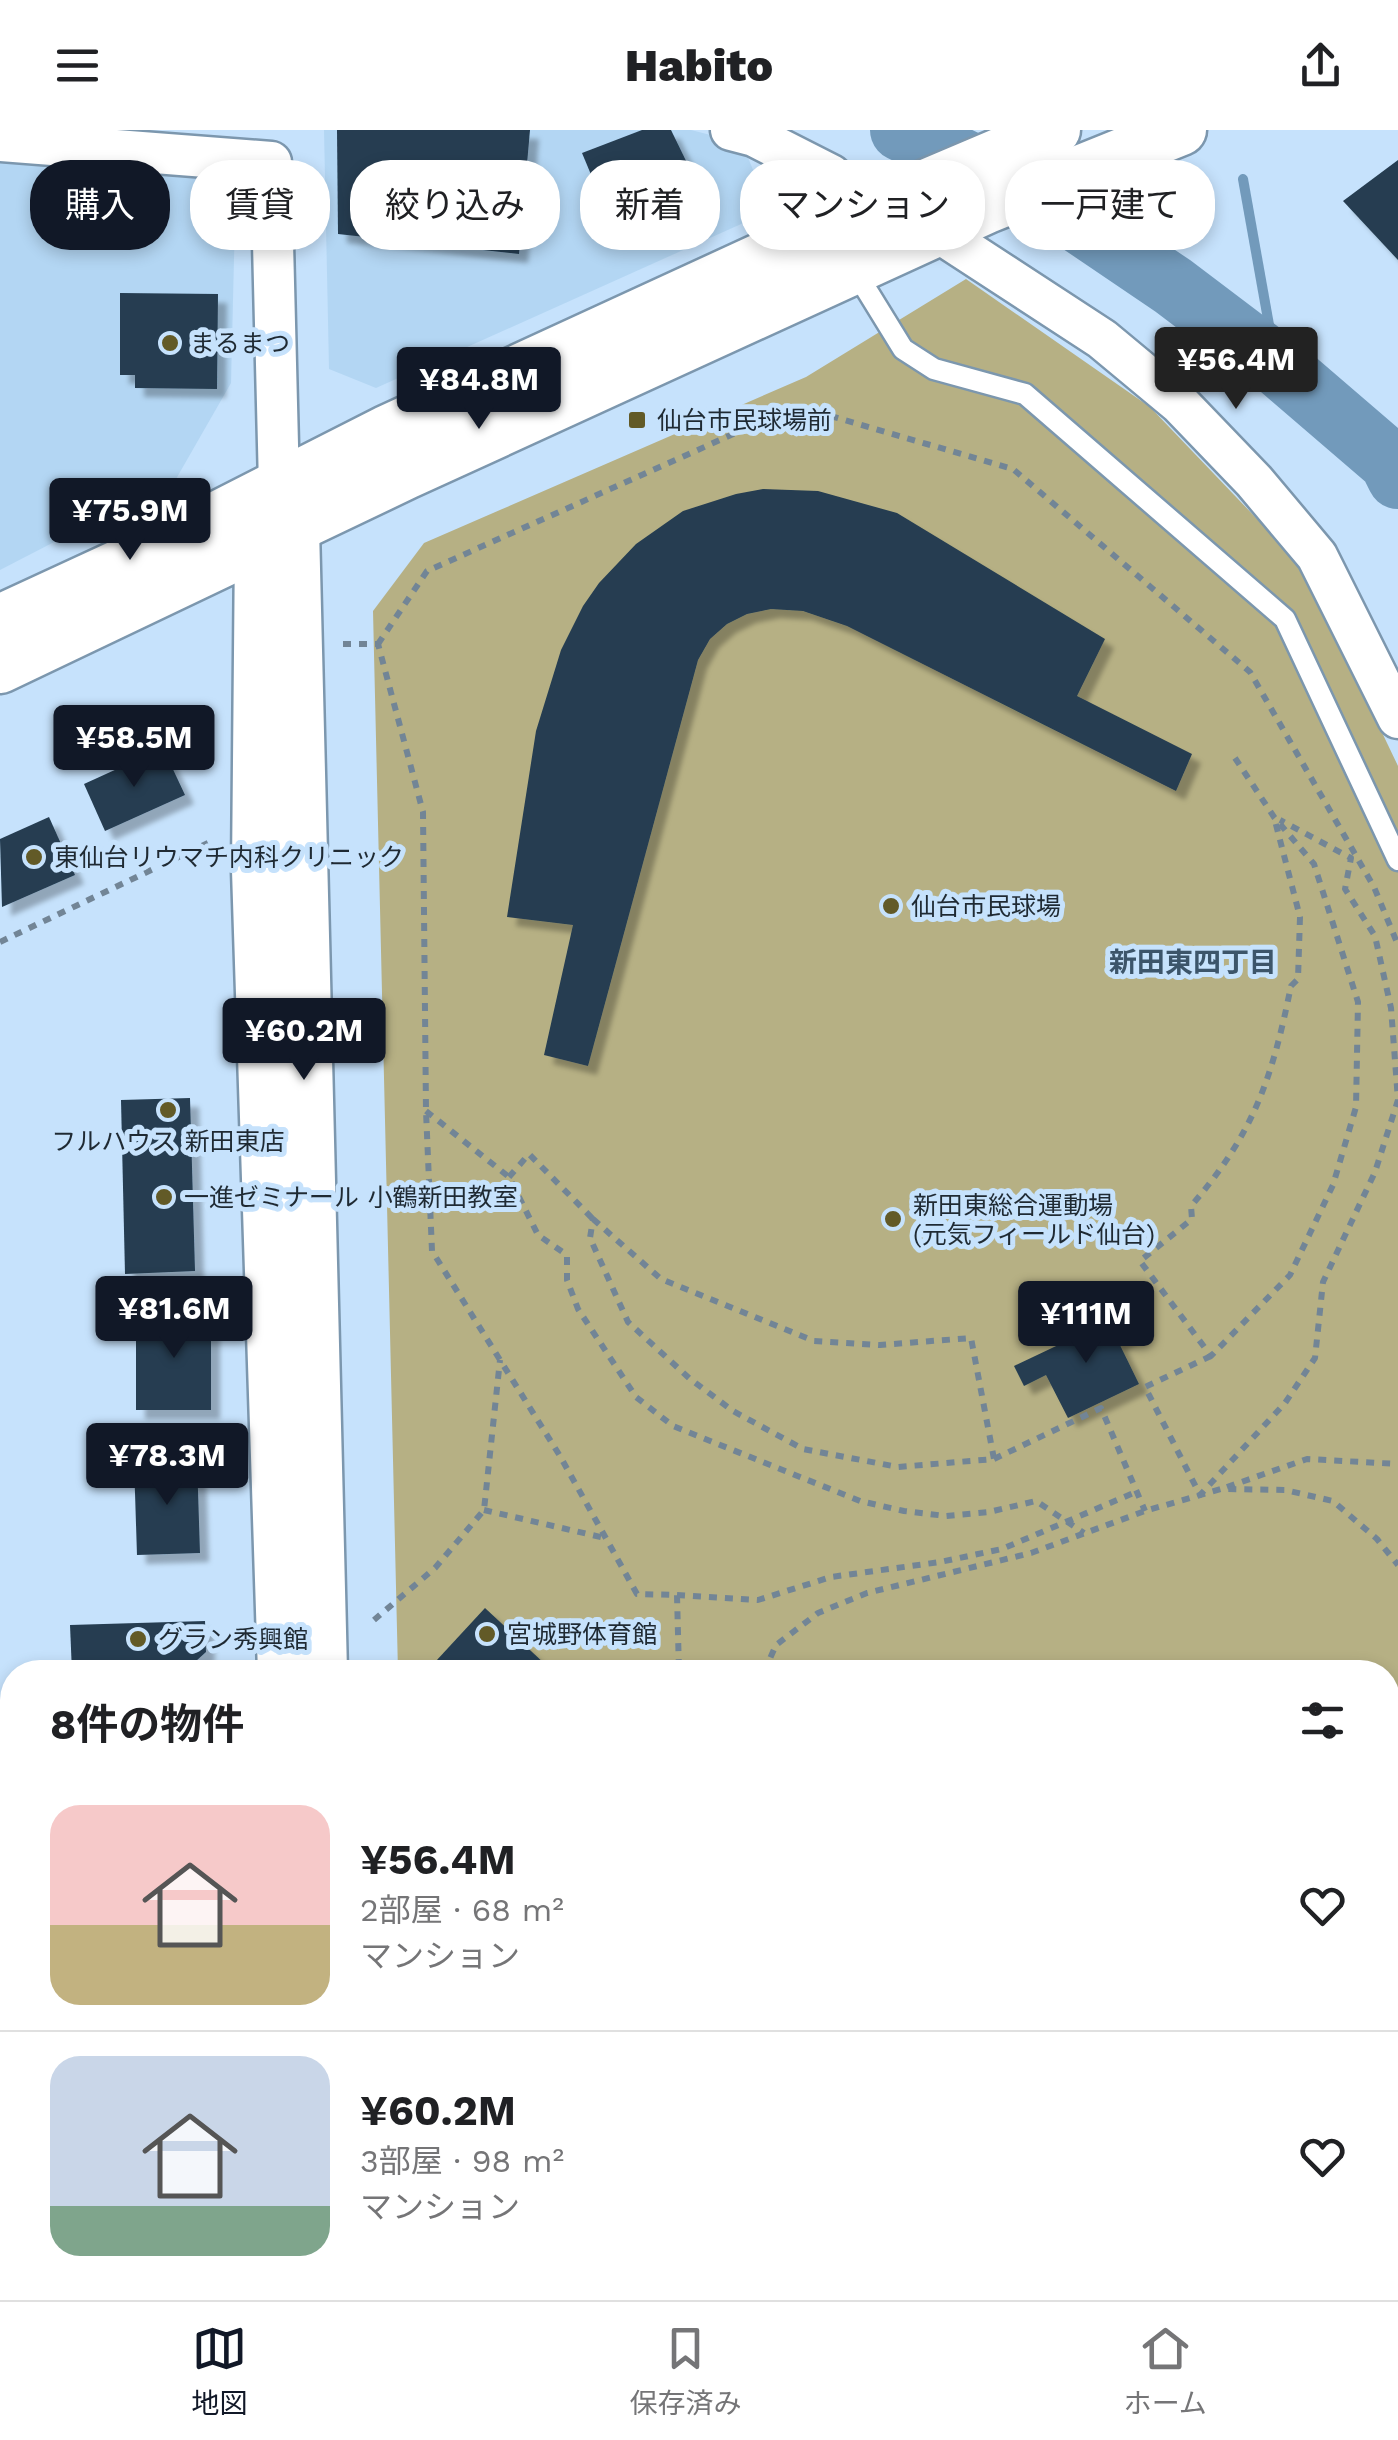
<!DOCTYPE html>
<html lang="ja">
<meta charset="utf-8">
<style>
:root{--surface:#fff;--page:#f2f2f2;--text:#202124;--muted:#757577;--line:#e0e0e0;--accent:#111827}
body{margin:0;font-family:"Work Sans","Noto Sans JP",sans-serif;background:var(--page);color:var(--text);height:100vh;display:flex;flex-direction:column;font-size:38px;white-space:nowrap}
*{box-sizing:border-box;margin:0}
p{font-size:32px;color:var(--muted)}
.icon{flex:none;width:55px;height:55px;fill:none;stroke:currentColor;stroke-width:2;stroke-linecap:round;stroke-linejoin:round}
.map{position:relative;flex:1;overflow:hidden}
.details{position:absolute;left:0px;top:1530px;width:1400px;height:640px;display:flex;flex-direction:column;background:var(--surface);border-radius:40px 40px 0 0;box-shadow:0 5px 15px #0003}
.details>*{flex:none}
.top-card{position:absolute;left:30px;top:30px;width:1340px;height:90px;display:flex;gap:20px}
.price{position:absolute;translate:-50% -85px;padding:0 22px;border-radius:10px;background:var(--accent);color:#fff;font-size:32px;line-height:65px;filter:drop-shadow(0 2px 5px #0008)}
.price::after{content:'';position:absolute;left:50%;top:60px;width:30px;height:22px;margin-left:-15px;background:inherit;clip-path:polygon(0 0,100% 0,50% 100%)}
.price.active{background:#222;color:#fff}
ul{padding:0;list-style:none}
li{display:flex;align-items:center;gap:30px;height:250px;padding:0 50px}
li+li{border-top:2px solid var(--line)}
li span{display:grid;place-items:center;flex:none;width:280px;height:200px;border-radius:30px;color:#555}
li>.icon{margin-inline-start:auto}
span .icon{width:120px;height:120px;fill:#fffc;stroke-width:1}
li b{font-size:42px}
h2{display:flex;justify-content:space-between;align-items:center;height:120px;padding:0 50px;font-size:42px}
.chip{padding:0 35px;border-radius:40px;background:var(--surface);box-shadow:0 5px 15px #0003;font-size:35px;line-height:90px}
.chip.active{background:var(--accent);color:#fff}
header{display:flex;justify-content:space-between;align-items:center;height:130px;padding:0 50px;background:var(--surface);font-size:45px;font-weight:800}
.menu{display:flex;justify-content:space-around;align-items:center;height:140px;border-top:2px solid var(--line);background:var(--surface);font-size:28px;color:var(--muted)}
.menu a{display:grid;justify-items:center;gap:5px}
.menu .active{color:var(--accent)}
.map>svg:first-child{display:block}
</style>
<header><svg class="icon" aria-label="menu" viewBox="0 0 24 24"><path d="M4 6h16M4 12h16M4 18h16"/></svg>Habito<svg class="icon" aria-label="share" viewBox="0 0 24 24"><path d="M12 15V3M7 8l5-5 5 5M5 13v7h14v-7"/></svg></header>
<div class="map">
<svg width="1398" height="2170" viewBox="0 0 1398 2170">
<defs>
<filter id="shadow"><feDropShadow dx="9" dy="9" stdDeviation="2.5" flood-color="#0004"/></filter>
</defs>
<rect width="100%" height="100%" fill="#c6e2fc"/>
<!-- built -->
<g fill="#b3d6f3">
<path d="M324 0H691L742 13 770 81 376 258 329 239Z"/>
<path d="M0 29 236 46 231 253 176 349 0 440Z"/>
</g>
<!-- green -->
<path fill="#b6b084" d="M966 149 1150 277 1303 437 1398 636V2170H413V2158H1388V1542H398L373 481 424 413 806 247Z"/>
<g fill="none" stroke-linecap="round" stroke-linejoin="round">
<!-- stream -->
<path stroke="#729abb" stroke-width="10" d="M1243 49 1276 234"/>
<!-- river -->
<path stroke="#729abb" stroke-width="62" d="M901 0 1046 70 1173 156 1276 234 1390 332 1398 348"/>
</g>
<!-- building -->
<g fill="#253d51" filter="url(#shadow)">
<path d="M337 0H530L519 124 338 104Z"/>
<path d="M642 0H671L690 39 605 78 582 23Z"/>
<path d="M1398 30V130L1343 71Z"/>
<path d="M120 163 218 164 217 259 135 258V245H120Z"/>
<path d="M763 359 818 361 897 383 1105 509 1077 566 1192 624 1176 661 847 496 803 481 771 479 747 484 727 494 710 509 698 530 588 936 544 925 573 795 507 787 536 601 561 520 583 476 599 453 636 414 683 381 736 364Z"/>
<path d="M163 618 185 665 105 701 84 654Z"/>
<path d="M49 687 75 745 2 777 0 709Z"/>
<path d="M190 968 195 1141 125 1144 121 970Z"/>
<path d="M1130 1181 1139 1200 1118 1211 1139 1254 1068 1288 1046 1245 1024 1256 1014 1236Z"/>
<rect x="136" y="1182" width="75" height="98"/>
<path d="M197 1330 200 1423 137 1425 134 1332Z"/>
<path d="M485 1478 546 1535 552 1542H437L436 1531Z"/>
<path d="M205 1491 206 1522 184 1542H72L70 1495Z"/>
<rect x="137" y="2158" width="88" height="12"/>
<path d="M451 2158H625L618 2170H451Z"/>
<path d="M1029 2158H1120L1117 2170H1075Z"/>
</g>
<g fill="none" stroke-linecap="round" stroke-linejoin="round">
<defs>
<path id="service" d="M855 141 903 219 934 239 1025 264 1285 489 1398 730"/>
<g id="minor">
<path d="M731 0 754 6 831 45"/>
<path d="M0 11 271 32 279 355"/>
<path d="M938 102 1102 209 1179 273 1254 351 1317 426 1398 588"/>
<path d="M0 1612H12"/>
<path d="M0 1937 7 2170"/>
</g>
<g id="tertiary">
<path d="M279 355 260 415 257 740 283 1542"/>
<path d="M286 374 294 398 322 1542"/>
<path d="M0 490 154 419 386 301 864 81 1055 0"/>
<path d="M0 538 406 344 987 78 1181 0"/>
<path d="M342 2158 343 2170"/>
</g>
</defs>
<!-- service casing -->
<use href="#service" stroke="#7c97ae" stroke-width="25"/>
<!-- minor casing -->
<use href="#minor" stroke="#7c97ae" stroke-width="45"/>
<!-- tertiary casing -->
<use href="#tertiary" stroke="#7c97ae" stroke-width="55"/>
<!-- path -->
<g stroke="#728596" stroke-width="6" stroke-dasharray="8 8" stroke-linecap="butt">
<path d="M343 514H378L423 682 426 981 432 1121 560 1326 637 1464 677 1465 679 1542"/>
<path d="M378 514 427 441 796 276 1013 339 1250 542 1374 757 1398 815"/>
<path d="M1235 628 1274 687 1314 734 1358 872 1356 977 1333 1055 1290 1145 1211 1226 1140 1131 1192 1089 1191 1076C1254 1003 1272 949 1291 856L1298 849 1300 787 1274 687"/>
<path d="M0 812 208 713"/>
<path d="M426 981 509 1047 538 1105 567 1125V1150L578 1179 636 1267 673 1296 860 1371 904 1381 946 1386 989 1382 1036 1371 1084 1403"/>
<path d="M509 1047 529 1024 593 1089"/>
<path d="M593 1089 661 1149 814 1211 880 1215 971 1208 994 1329 898 1337 803 1319 733 1281 689 1248 628 1192 590 1108Z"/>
<path d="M1211 1226 1145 1257 1200 1365 1285 1273 1315 1228 1323 1152 1375 1042 1398 970 1391 878 1375 806 1345 759 1351 728 1280 690"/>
<path d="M994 1329 1101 1278 1145 1381"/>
<path d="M1227 1357 1307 1329 1398 1334"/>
<path d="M484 1380 605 1408"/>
<path d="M677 1465 758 1470 831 1447 940 1432 1002 1419 1136 1362"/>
<path d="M374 1490 435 1438 484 1380 500 1230"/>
<path d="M764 1542 776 1515 818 1483 867 1463 1031 1423 1145 1381 1221 1359 1285 1360 1333 1371 1377 1409 1398 1435"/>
<path d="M1388 1685 1398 1673"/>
<path d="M685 2170 694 2158"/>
</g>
<!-- service -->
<use href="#service" stroke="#fff" stroke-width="20"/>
<!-- minor -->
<use href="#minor" stroke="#fff" stroke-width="40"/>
<!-- tertiary -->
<use href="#tertiary" stroke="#fff" stroke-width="50"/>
</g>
<!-- markers -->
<g fill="#625a27" stroke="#c6e2fc" stroke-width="4">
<circle cx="170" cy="213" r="10"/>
<rect x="627" y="280" width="20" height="20" rx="5"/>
<circle cx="34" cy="727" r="10"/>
<circle cx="891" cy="776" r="10"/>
<circle cx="168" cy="980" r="10"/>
<circle cx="164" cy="1067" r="10"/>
<circle cx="893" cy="1089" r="10"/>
<circle cx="487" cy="1504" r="10"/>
<circle cx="138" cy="1509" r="10"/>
</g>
<g text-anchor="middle" stroke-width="10" stroke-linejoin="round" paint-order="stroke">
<!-- poi labels -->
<g font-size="25" fill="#1f2a33" stroke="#c6e2fc" text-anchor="start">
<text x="190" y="222">まるまつ</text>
<text x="657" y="299">仙台市民球場前</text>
<text x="54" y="736">東仙台リウマチ内科クリニック</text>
<text x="911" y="785">仙台市民球場</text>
<text x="168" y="1020" text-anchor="middle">フルハウス 新田東店</text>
<text x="184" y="1076">一進ゼミナール 小鶴新田教室</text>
<text x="913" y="1084">新田東総合運動場<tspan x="913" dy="29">(元気フィールド仙台)</tspan></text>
<text x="507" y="1513">宮城野体育館</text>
<text x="158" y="1518">グラン秀興館</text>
</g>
<!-- neighbourhood labels -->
<g font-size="28" font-weight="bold" fill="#3c556a" stroke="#c6e2fc">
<text x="1193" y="842">新田東四丁目</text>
</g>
</g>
</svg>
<b class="price active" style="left:1236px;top:282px">¥56.4M</b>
<b class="price" style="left:479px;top:302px">¥84.8M</b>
<b class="price" style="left:130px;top:433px">¥75.9M</b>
<b class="price" style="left:134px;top:660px">¥58.5M</b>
<b class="price" style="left:304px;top:953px">¥60.2M</b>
<b class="price" style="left:174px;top:1231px">¥81.6M</b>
<b class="price" style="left:1086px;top:1236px">¥111M</b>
<b class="price" style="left:167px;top:1378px">¥78.3M</b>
<div class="top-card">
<a class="chip active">購入</a>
<a class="chip">賃貸</a>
<a class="chip">絞り込み</a>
<a class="chip">新着</a>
<a class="chip">マンション</a>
<a class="chip">一戸建て</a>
</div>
<section class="details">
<h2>8件の物件<svg class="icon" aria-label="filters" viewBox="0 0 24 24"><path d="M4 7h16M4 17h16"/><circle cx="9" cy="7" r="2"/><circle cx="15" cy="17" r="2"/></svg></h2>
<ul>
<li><span style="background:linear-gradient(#f6c9c9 60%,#c2b280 0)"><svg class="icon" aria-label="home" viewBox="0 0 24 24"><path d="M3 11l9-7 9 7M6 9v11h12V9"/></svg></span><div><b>¥56.4M</b><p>2部屋 · 68 m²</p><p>マンション</p></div><svg class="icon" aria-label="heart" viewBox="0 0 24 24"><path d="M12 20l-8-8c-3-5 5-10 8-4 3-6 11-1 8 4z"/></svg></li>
<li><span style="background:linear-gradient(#c9d6e8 75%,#7fa58c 0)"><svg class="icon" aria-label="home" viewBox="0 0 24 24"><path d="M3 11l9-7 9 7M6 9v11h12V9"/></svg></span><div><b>¥60.2M</b><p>3部屋 · 98 m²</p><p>マンション</p></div><svg class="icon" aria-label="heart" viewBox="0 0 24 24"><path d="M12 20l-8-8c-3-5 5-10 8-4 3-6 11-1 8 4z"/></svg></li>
</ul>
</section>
</div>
<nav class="menu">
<a class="active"><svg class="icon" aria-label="map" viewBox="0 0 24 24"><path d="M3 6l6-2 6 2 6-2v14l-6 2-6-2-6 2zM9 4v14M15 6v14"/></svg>地図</a>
<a><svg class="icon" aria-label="saved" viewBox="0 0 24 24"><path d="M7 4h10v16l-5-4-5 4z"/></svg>保存済み</a>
<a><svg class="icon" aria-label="home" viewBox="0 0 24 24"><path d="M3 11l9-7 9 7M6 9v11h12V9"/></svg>ホーム</a>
</nav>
